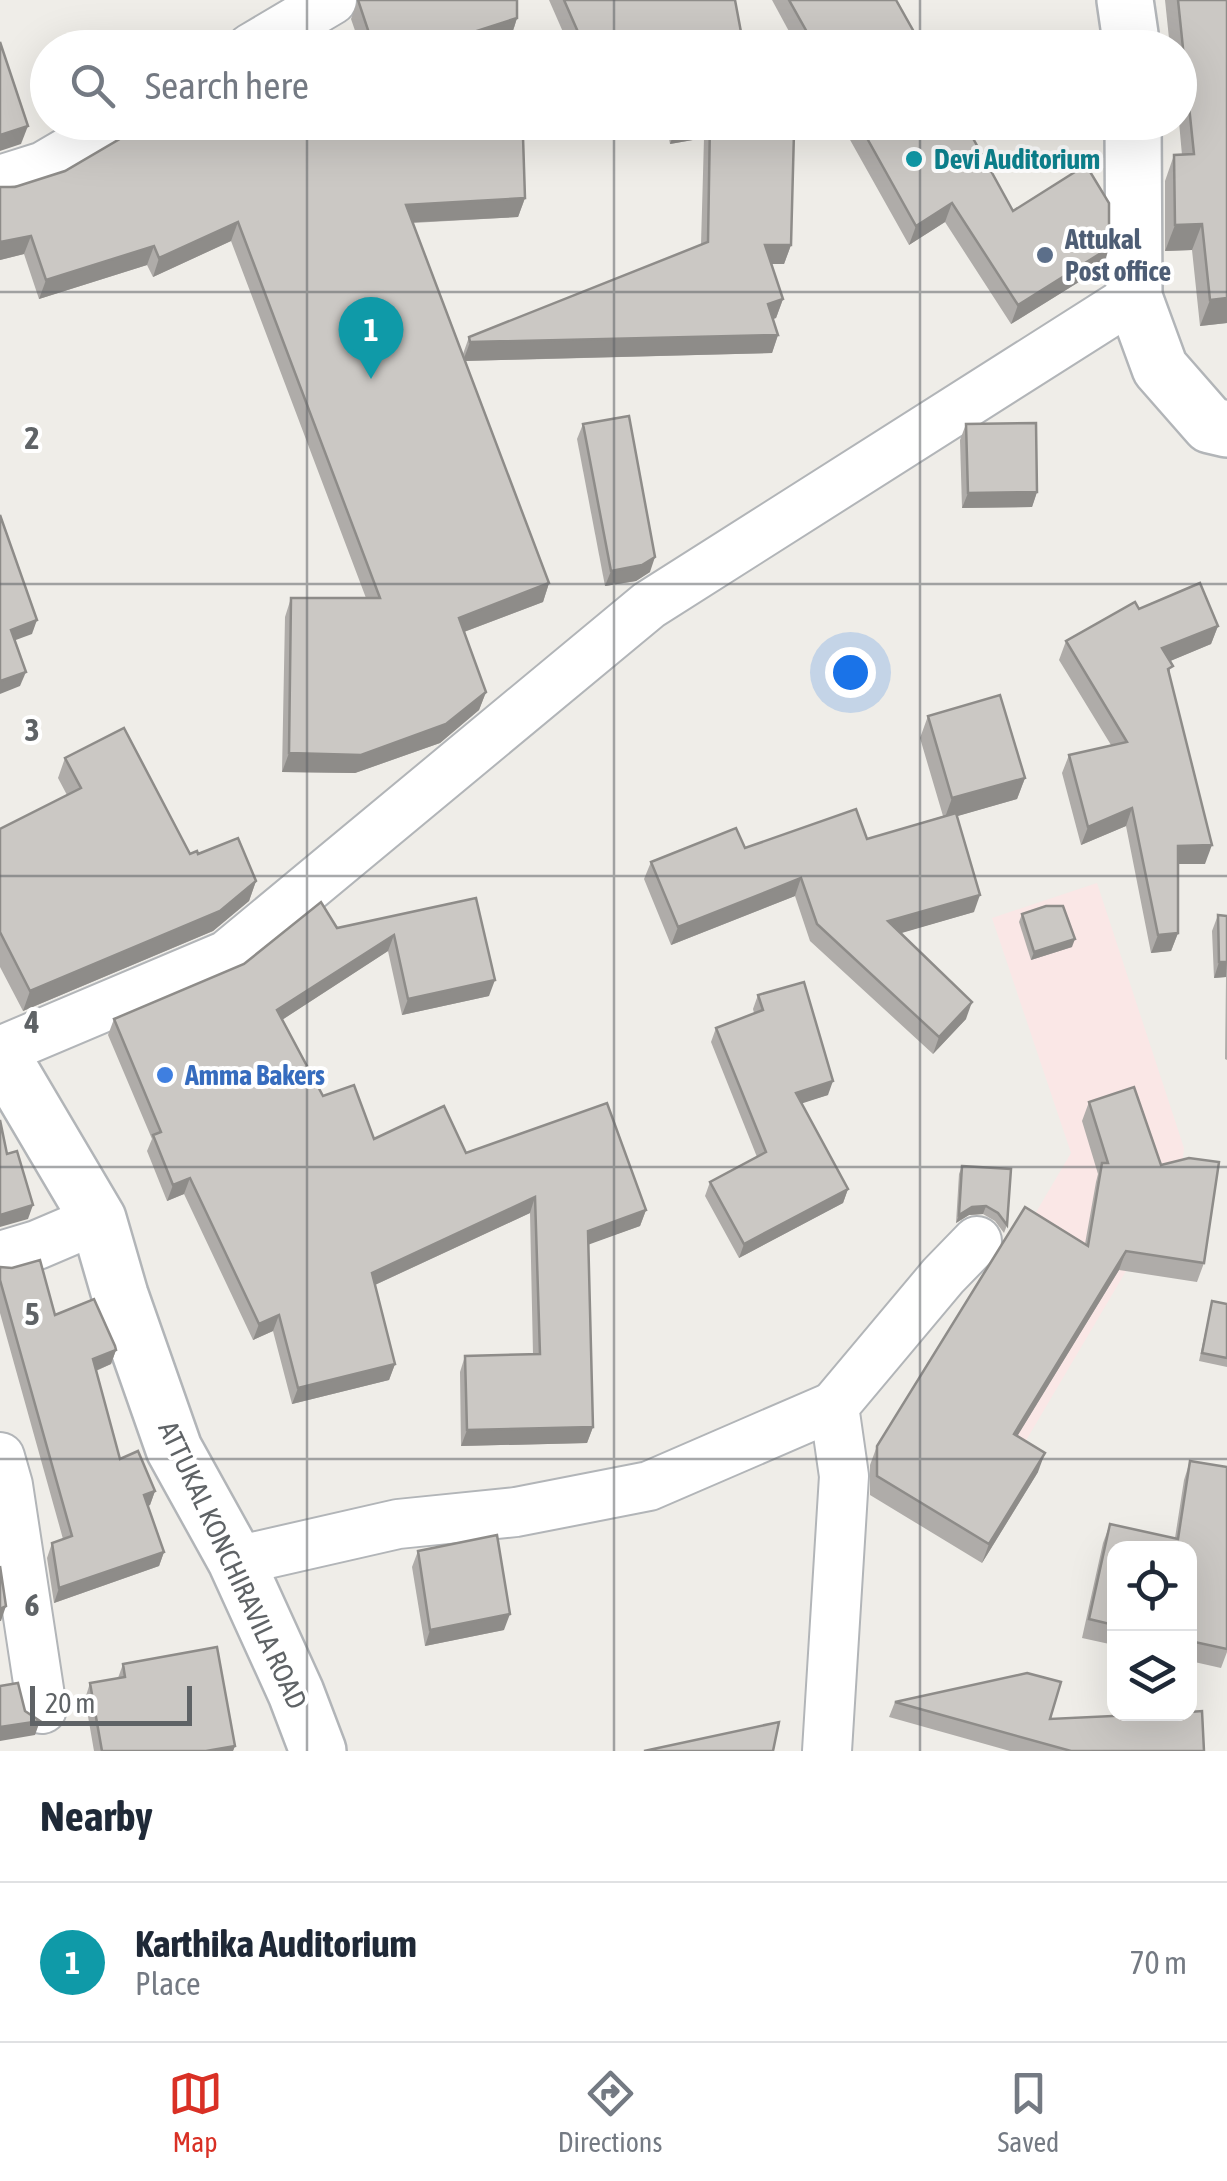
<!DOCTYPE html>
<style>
:root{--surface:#fff;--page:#f6f6f7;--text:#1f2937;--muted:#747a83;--line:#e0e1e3;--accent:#d93025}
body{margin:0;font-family:"Asap Condensed",sans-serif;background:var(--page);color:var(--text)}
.controls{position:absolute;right:30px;bottom:30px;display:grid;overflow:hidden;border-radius:20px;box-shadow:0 10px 40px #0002}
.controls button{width:90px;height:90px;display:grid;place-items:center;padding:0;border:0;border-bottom:2px solid var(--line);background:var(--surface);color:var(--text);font:50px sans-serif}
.scale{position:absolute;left:30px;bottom:25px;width:162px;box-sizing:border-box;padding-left:10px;border:5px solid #5f6366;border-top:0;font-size:28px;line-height:35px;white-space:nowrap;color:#5f6366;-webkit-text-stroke:8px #fff;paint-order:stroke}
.you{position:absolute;left:850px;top:672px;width:35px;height:35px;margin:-25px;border:8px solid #fff;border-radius:50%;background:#1a73e8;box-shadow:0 0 0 15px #1a73e833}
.badge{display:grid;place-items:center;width:65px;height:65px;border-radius:50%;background:var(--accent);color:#fff;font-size:32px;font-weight:700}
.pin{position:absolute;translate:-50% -82px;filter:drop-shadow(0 2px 5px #0008)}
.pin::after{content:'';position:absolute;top:52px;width:35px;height:30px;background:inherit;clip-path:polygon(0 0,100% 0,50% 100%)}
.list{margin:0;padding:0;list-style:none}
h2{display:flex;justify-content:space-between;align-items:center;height:130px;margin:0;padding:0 40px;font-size:42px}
h2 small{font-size:32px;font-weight:400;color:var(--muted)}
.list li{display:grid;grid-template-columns:65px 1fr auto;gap:30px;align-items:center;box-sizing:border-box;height:160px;padding:0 40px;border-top:2px solid var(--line)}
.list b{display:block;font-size:38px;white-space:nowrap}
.list p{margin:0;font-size:32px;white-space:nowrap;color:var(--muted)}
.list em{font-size:32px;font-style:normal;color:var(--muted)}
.icon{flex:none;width:55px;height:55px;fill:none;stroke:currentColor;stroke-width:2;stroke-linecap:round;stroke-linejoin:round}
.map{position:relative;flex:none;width:1227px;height:1751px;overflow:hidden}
.search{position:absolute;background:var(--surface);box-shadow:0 10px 40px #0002;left:30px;right:30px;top:30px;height:110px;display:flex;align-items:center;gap:25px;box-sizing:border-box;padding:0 35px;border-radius:55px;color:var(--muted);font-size:38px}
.sheet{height:290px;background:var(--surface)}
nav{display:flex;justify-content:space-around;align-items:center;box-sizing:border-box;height:140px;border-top:2px solid var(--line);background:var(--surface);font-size:28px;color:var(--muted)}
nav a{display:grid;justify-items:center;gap:5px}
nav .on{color:var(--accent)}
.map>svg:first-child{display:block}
.medical{fill:#fae7e6}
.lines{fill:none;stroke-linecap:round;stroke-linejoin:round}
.minor-casing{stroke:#b2b5b8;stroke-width:52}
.tertiary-casing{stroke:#b2b5b8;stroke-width:60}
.secondary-casing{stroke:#b2b5b8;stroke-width:60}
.minor{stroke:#fff;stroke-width:48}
.tertiary{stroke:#fff;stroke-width:55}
.secondary{stroke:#fff;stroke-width:55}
.wall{fill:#afaca9}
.shaded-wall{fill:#8e8c89}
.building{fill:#cbc8c4;stroke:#8e8c89;stroke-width:2.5}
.grid{fill:none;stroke:#5f6366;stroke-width:2.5;stroke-opacity:0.55}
.culture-dot{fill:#0f9aa8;stroke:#fff;stroke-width:4}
.service-dot{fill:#5c6f8a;stroke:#fff;stroke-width:4}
.shop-dot{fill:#3f7fe0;stroke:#fff;stroke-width:4}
.labels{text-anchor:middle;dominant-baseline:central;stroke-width:8;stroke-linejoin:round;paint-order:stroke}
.culture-label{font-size:28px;font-weight:bold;fill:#0d838f;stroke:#fff;text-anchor:start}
.service-label{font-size:28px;font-weight:bold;fill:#4e5e75;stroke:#fff;text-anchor:start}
.shop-label{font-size:28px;font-weight:bold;fill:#366cbe;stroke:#fff;text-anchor:start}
.street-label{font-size:28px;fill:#5f6366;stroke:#fff}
.grid-label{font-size:32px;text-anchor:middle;font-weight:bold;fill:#5f6366;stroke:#fff;stroke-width:8;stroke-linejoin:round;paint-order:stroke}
</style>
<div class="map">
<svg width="1227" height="1751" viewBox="0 0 1227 1751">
<rect width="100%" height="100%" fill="#efede8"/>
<path class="medical" d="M1097,883L1184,1148L1182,1168L1178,1183L985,1510L892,1456L1071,1153L992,918Z"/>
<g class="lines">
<defs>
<g id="minor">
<path d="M251,48L332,0"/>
<path d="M0,180L44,166L119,122"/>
<path d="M0,1051L227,955L649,605L1134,297"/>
<path d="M0,1256L37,1245L98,1219"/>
<path d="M0,1457L8,1485L42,1709"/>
<path d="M236,1561L398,1524L516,1512L649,1486L834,1406"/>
<path d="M827,1751L844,1476L834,1406L943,1276L977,1241"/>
</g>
<g id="tertiary">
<path d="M1125,0L1132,48"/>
<path d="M1133,122L1134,297L1160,368L1210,425L1227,429"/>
</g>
<path id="secondary" d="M0,1053L98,1219L120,1295L174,1449L236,1561L296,1693L318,1751"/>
</defs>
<use href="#minor" class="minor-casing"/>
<use href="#tertiary" class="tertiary-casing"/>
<use href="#secondary" class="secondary-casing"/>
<use href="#minor" class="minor"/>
<use href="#tertiary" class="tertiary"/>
<use href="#secondary" class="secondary"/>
</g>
<g class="wall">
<path d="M358,0L517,18L511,37L477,48H361L351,19Z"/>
<path d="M549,0H735L744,48H570Z"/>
<path d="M772,0H896L923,48H798Z"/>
<path d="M1165,0H1227V323L1200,326L1192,250L1165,251V181L1174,155H1182L1179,122L1180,48H1170Z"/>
<path d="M666,122H757L791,245L784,264H771L783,299L776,318L773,319L778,335L772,353L465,361L549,583L543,602L464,632L486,692L479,710L440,743L355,773L282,772L285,617L291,598H366L231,241L153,277L147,265L39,299L24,254L0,260V187L498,138L525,198L518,217L413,223L463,354L469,337L701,245L704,138L670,144Z"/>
<path d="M840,122H964L1013,211L1103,267L1011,324L945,222L909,245Z"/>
<path d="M583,424L650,572L636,581L605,586L577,439Z"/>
<path d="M966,424L1037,492L1032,507L962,508L960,440Z"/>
<path d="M1139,609L1218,626L1211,644L1170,661V676L1205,864H1178V933L1171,951L1151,953L1126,826L1081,845L1062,773L1069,755L1111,745L1059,660L1066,641Z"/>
<path d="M928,716L1025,778L1017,799L957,816L974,912L900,933L966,1019L933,1054L810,941L795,896L671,945L644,879L651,862L745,848L867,839L943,816L920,738Z"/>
<path d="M65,758L190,854H198L256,881L249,901L213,931L23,1011L0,967V829L67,795L58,778Z"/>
<path d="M476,898L489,996L402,1015L388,951L282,1020L323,1096L374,1139L466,1153L646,1210L640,1226L588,1244L593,1427L587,1443L461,1446L460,1372L465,1356L533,1355L530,1213L375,1285L395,1364L389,1380L292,1404L273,1331L253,1340L184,1194L167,1201L147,1151L152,1139L108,1035L114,1019L337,928Z"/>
<path d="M1022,914L1072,947L1031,960L1019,922Z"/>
<path d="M1218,915L1227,916V1060L1225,1059L1226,977L1214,978L1212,931Z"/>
<path d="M758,995L828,1095L801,1103L848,1189L843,1203L739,1258L705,1196L710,1182L757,1157L711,1042L716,1028L754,1013L753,1009Z"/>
<path d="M1089,1102L1161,1165L1204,1263L1197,1282L1119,1270L1017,1436L1038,1472L982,1563L870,1495V1465L877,1446L1085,1244L1096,1182L1098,1174L1082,1121Z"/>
<path d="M962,1166L1007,1225L1004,1233L995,1221L983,1214L969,1215L956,1223L959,1174Z"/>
<path d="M0,1267L55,1315L116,1350L111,1364L96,1371L120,1459L155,1491L150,1505L148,1506L164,1552L159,1566L54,1603L47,1558L52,1543L63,1539L0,1313Z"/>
<path d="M1212,1301L1227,1304V1367L1199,1361Z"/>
<path d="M1190,1461L1227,1467V1652L1221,1668L1190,1661V1548H1114V1645L1082,1638L1103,1543L1110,1524L1175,1538L1184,1480Z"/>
<path d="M418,1551L504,1630L425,1646L412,1567Z"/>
<path d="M123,1664L235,1746L233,1751H94L85,1699L90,1683L118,1678Z"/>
<path d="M895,1702L1050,1719L1204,1751H1010L889,1717Z"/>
</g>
<g class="shaded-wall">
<path d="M517,18L511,37L477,48H457L461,36Z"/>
<path d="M661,35L657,48H632Z"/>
<path d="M692,122H709L704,138L670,144L677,125Z"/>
<path d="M28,126L21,144L0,151V135Z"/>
<path d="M525,198L518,217L400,223L406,205Z"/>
<path d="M952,203L945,222L909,245L916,226Z"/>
<path d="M238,222L231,241L153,277L159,258Z"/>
<path d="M1202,224L1192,250L1165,251L1175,225Z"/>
<path d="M31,236L24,254L0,260V242Z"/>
<path d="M765,245H791L784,264H758Z"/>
<path d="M154,246L147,265L39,299L46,280Z"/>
<path d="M1109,248L1103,267L1011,324L1018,305Z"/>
<path d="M1227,298V323L1200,326L1210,300Z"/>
<path d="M783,299L776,318L761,323L768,304Z"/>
<path d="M778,335L772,353L463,361L470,342Z"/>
<path d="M1037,492L1032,507L962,508L968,493Z"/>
<path d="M655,557L650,572L636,581L605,586L611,571Z"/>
<path d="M549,583L543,602L453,636L459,618Z"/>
<path d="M37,620L32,634L5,644L11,630Z"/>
<path d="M1218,626L1211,644L1156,667L1162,648Z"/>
<path d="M26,672L20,686L0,694V681Z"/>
<path d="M486,692L479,710L440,743L355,773L282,772L289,753Z"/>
<path d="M1025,778L1017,799L944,820L952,798Z"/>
<path d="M1132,808L1126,826L1081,845L1088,827Z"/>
<path d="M1212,845L1205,864H1172L1178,846Z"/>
<path d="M801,878L795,896L671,945L678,927Z"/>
<path d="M256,881L249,901L213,931L23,1011L30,991Z"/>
<path d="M980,895L974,912L881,939L888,921Z"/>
<path d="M1178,933L1171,951L1151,953L1158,935Z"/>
<path d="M394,935L388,951L271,1027L277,1010Z"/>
<path d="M1075,939L1072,947L1031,960L1034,952Z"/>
<path d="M1219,962H1227L1226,977L1214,978Z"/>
<path d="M495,980L489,996L402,1015L408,999Z"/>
<path d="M972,1002L966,1019L933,1054L939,1037Z"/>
<path d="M833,1081L828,1095L791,1107L796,1093Z"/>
<path d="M190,1178L184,1194L167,1201L173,1185Z"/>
<path d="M848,1189L843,1203L739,1258L744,1244Z"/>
<path d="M535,1197L530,1213L366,1289L372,1273Z"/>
<path d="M33,1205L28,1219L0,1227V1215Z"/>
<path d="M986,1206L983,1214L969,1215L956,1223L959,1215L972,1207Z"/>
<path d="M646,1210L640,1226L582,1247L588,1231Z"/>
<path d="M1126,1251L1119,1270L1007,1453L1014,1434Z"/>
<path d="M279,1315L273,1331L253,1340L259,1324Z"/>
<path d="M116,1350L111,1364L88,1374L93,1359Z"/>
<path d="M395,1364L389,1380L292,1404L298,1388Z"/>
<path d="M593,1427L587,1443L461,1446L467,1430Z"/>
<path d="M1045,1453L1038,1472L982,1563L989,1544Z"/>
<path d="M155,1491L150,1505L138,1510L144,1495Z"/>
<path d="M164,1552L159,1566L54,1603L59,1588Z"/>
<path d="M6,1606L1,1621H0V1609Z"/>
<path d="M510,1614L504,1630L425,1646L430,1630Z"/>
<path d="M40,1721L35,1735L0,1741V1727Z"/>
<path d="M235,1746L233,1751H206Z"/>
</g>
<g class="building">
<path d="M358,0H517V18L461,36L465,48H374Z"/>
<path d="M564,0H735L744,48H664L661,35L632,48H585Z"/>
<path d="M789,0H896L923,48H816Z"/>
<path d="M1178,0H1227V298L1210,300L1202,224L1175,225L1174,155L1194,154Z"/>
<path d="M0,42L28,126L0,135Z"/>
<path d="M144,122H492L498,138L523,137L525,198L406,205L549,583L459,618L486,692L446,724L361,755L289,753L291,598H380L238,222L159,258L154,246L46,280L31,236L0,242V187H15L65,171L140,127Z"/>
<path d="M710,122H757L758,132H794L791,245H765L783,299L768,304L778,335L470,342L469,337L708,242Z"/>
<path d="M858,122H964L1013,211L1086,165L1109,203V248L1018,305L952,203L916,226Z"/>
<path d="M629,416L655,557L642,565L611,571L583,424Z"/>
<path d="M1036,423L1037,492L968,493L966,424Z"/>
<path d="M0,515L37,620L11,630L26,672L0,681Z"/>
<path d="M1200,583L1218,626L1162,648L1173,666L1168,669L1212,845L1178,846V933L1158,935L1132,808L1088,827L1069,755L1127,742L1066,641L1135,602L1139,609Z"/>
<path d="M1000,695L1025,778L952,798L928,716Z"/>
<path d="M124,728L190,854L197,851L198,854L238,838L256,881L220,911L30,991L0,932V829L81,788L65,758Z"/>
<path d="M856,809L867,839L956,813L980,895L888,921L972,1002L939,1037L817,924L801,878L678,927L651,862L736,828L745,848Z"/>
<path d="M476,898L495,980L408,999L394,935L277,1010L323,1096L354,1085L374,1139L444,1106L466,1153L607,1103L646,1210L588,1231L593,1427L467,1430L465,1356L540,1354L535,1197L372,1273L395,1364L298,1388L279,1315L259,1324L190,1178L173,1185L153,1135L161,1132L114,1019L244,964L321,902L337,928Z"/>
<path d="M1046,906H1063L1075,939L1034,952L1022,914Z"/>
<path d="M1218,915L1227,916V962H1219Z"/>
<path d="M804,982L833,1081L796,1093L848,1189L744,1244L710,1182L766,1152L716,1028L763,1010L758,995Z"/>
<path d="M1134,1087L1161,1165L1189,1158L1219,1162L1204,1263L1126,1251L1014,1434L1045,1453L989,1544L877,1476V1446L1025,1207L1088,1246L1102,1163H1108L1089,1102Z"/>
<path d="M0,1120L7,1154L17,1151L33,1205L0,1215Z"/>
<path d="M962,1166L1011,1169L1007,1225L998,1213L986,1206L972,1207L959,1215Z"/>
<path d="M40,1260L55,1315L94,1299L115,1346L116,1350L93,1359L120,1459L138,1451L155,1491L144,1495L164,1552L59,1588L52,1543L72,1536L0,1280V1267L12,1268Z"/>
<path d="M1212,1301L1227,1304V1358L1202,1353Z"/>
<path d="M1190,1461L1227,1467V1649L1190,1641V1548H1114V1625L1089,1619L1110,1524L1178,1539Z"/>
<path d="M497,1535L510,1614L430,1630L418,1551Z"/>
<path d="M0,1566L6,1606L0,1609Z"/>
<path d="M217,1647L235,1746L206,1751H102L90,1683L125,1677L123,1664Z"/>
<path d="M1027,1673L1061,1682L1050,1719L1155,1714H1190V1712L1202,1711L1204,1751H1071L895,1702Z"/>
<path d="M18,1683L25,1711L40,1721L0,1727V1686Z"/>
<path d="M779,1722L773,1751H644Z"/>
</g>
<path class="grid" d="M307,0V48M614,0V48M920,0V48M307,122V1751M614,122V1751M920,122V1751M0,292H1227M0,584H1227M0,876H1227M0,1167H1227M0,1459H1227"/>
<circle class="culture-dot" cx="914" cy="159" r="10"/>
<circle class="service-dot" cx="1045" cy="255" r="10"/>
<circle class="shop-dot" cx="165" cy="1075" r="10"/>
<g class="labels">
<g class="culture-label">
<text x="934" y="159">Devi Auditorium</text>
</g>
<g class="service-label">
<text x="1065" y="239">Attukal<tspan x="1065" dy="32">Post office</tspan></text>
</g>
<g class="shop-label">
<text x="185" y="1075">Amma Bakers</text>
</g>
<g class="street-label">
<text transform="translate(233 1565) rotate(65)">ATTUKAL KONCHIRAVILA ROAD</text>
</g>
</g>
<g class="grid-label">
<text x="32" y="449">2</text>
<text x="32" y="741">3</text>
<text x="32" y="1033">4</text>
<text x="32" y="1325">5</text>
<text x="32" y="1616">6</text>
</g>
</svg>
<div class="controls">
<button><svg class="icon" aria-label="locate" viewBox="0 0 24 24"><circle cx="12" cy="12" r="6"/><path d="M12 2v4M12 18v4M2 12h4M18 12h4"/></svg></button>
<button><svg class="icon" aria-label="layers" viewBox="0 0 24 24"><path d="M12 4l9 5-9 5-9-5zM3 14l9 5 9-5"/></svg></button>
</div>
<div class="scale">20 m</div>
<div class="you"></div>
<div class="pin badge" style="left:371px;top:379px;background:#0f9aa8">1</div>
<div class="search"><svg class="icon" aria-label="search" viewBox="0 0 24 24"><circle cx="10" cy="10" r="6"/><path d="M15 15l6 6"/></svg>Search here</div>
</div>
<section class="sheet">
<h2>Nearby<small></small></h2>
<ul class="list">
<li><span class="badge" style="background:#0f9aa8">1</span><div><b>Karthika Auditorium</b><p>Place</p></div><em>70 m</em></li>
</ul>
</section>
<nav>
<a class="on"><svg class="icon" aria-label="map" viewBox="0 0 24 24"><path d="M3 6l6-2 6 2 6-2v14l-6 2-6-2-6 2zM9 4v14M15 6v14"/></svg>Map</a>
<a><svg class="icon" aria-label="directions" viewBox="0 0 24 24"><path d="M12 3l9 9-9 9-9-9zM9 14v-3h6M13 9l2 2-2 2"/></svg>Directions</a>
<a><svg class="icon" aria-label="saved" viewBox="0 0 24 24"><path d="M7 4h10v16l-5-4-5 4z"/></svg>Saved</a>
</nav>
